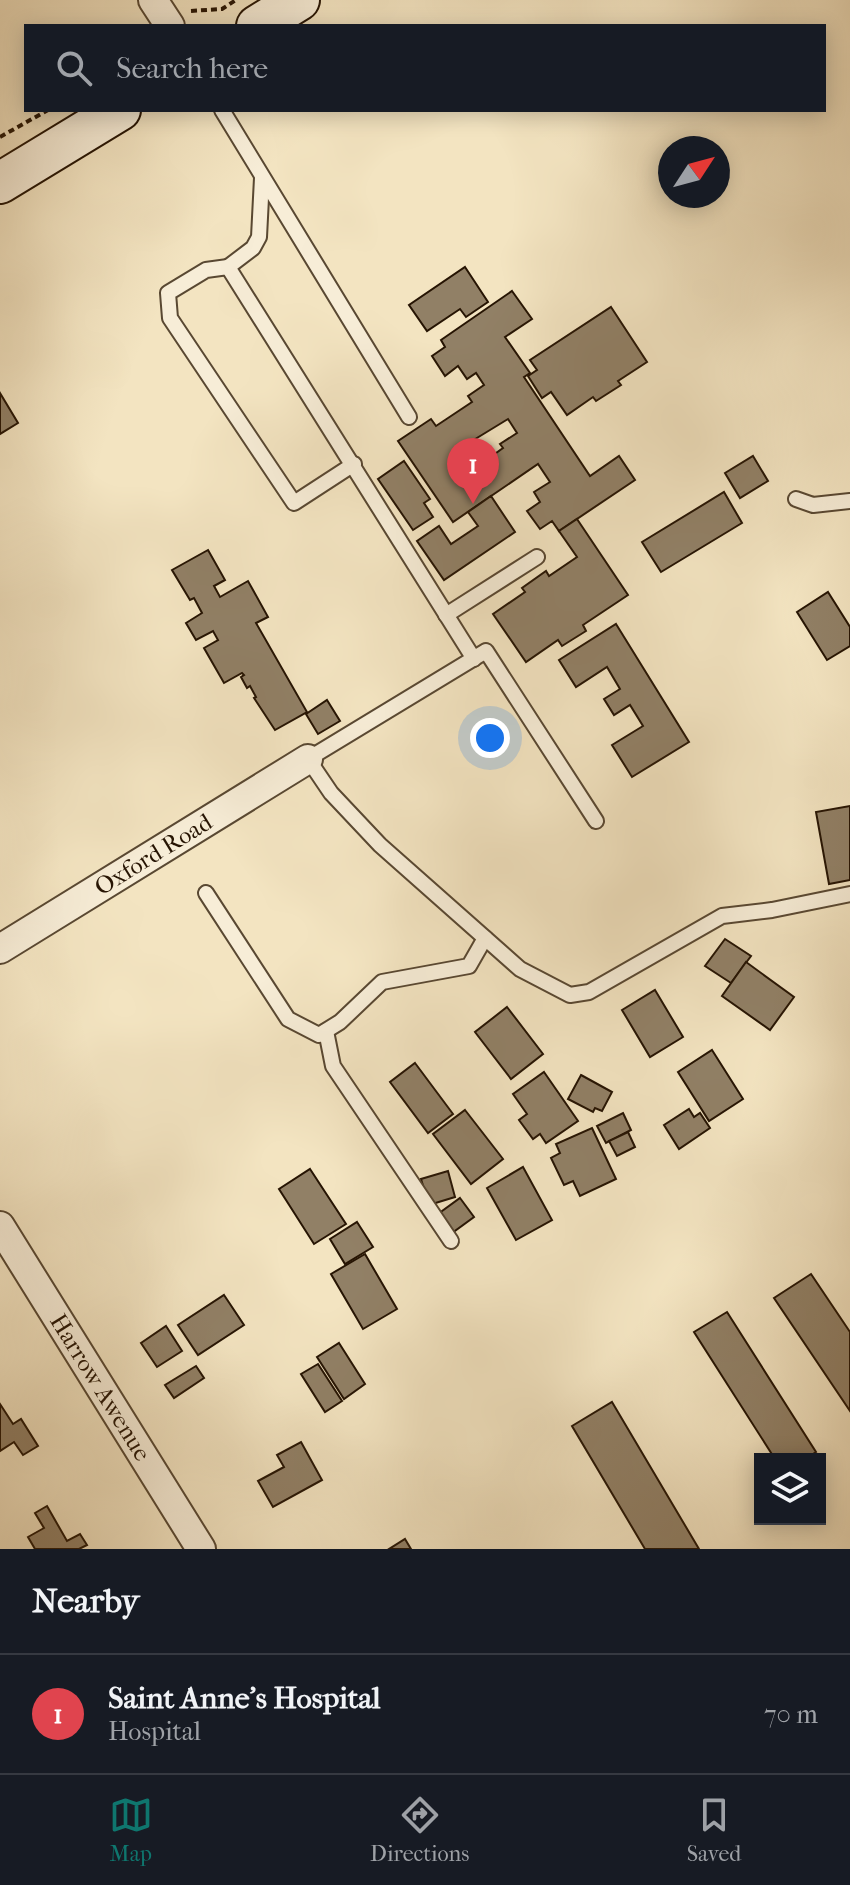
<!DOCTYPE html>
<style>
:root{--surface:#171b24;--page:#20242c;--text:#f1f3f6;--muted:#9ea1a6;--line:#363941;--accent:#0f766e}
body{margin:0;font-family:"IM FELL French Canon",serif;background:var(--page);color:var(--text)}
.controls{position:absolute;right:24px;bottom:24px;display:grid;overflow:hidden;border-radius:0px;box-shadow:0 4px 20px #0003}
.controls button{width:72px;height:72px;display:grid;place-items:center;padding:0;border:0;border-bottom:2px solid var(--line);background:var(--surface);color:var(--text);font:40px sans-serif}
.compass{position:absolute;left:658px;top:136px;width:72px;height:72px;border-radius:50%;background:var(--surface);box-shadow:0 4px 20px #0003;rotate:54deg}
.you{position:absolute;left:490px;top:738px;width:28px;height:28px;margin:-20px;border:6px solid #fff;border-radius:50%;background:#1a73e8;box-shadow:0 0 0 12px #1a73e833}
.badge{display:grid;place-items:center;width:52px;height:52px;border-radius:50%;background:var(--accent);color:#fff;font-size:26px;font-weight:700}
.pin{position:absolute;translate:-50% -66px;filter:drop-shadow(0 2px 4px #0008)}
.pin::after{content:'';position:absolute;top:42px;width:28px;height:24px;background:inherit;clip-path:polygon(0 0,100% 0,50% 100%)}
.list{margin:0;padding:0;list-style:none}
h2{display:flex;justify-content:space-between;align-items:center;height:104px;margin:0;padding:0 32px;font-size:34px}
h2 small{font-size:26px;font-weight:400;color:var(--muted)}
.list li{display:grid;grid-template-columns:52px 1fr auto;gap:24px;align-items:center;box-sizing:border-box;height:120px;padding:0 32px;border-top:2px solid var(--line)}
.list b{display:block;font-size:30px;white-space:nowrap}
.list p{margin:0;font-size:26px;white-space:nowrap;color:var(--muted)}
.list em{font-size:26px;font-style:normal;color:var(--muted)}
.icon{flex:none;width:44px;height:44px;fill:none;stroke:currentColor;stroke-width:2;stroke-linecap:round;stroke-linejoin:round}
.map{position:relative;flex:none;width:850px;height:1549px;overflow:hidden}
.search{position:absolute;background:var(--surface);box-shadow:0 4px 20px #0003;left:24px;right:24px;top:24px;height:88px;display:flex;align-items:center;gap:20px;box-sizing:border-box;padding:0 28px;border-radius:0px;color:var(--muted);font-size:30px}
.sheet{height:224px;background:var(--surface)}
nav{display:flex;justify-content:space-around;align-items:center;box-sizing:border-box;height:112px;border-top:2px solid var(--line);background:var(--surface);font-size:22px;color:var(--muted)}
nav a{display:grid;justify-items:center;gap:4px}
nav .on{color:var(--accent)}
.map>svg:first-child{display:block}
.building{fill:#918066;stroke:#261403;stroke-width:2;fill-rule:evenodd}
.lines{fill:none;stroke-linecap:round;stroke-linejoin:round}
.service-casing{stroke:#594832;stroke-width:18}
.minor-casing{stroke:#594832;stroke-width:32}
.secondary-casing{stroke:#261403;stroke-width:44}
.path{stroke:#261403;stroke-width:4;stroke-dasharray:6 4;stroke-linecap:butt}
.service{stroke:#f7edd7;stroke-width:14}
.minor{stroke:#f7edd7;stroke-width:28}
.secondary{stroke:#f7edd7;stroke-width:40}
.labels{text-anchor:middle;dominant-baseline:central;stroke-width:7;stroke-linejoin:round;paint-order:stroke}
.street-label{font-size:24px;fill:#261403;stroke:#f7edd7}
</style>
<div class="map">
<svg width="850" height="1549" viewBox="0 0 850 1549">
<rect width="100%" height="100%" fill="#f3e4c1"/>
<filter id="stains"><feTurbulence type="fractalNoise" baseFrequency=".0025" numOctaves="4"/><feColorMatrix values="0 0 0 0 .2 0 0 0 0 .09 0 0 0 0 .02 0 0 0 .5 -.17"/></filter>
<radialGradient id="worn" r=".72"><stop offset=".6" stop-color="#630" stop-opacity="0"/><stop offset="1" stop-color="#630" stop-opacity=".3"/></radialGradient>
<g class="building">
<path d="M465,267L488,302L466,317L460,309L427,331L409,305Z"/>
<path d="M512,291L532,319L505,337L530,373L524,377L590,476L619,456L635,480L559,531L552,521L540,529L527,511L540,502L534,492L550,482L538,464L453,522L398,441L431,419L436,426L472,402L468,396L484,385L476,373L467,379L458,366L445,376L432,356L445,347L441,340ZM508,419L517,433L500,444L503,448L468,473L454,452Z"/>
<path d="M611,307L647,362L618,381L621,385L596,401L593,397L567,415L551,392L542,398L528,376L537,370L530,360Z"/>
<path d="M0,393L18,423L0,434Z"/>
<path d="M753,456L768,481L740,498L725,473Z"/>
<path d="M404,461L430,499L424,503L433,517L413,530L378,479Z"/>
<path d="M724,492L742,523L661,572L642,542Z"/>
<path d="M491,496L515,532L444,580L417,541L439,526L451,544L478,526L468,512Z"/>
<path d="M577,519L628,595L583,625L586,631L562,646L558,640L526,662L493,614L525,592L522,588L546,571L549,576L577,557L559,531Z"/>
<path d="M208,550L225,580L214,586L220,597L248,581L268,617L256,623L307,712L275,730L254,698L256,697L250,686L247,688L241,677L244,675L242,673L224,683L204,648L218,640L213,631L196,640L186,623L202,613L194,598L190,600L172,570Z"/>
<path d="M828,592L850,627V646L827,660L797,612Z"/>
<path d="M616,624L689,742L632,777L612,745L643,726L630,705L614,715L604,699L620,689L607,667L576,687L559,660Z"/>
<path d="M327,700L340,721L318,734L306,714Z"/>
<path d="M850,806V880L829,884L816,812Z"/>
<path d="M725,939L751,956L731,983L705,966Z"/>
<path d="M746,962L794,997L770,1030L722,996Z"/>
<path d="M655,990L683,1037L650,1057L622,1010Z"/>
<path d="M507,1007L543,1054L511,1079L475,1032Z"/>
<path d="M712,1050L743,1099L709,1121L678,1072Z"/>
<path d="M415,1063L453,1114L428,1133L390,1082Z"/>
<path d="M544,1072L578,1121L546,1143L540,1134L533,1139L519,1120L527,1114L513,1094Z"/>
<path d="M581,1075L612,1092L602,1111L595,1108L593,1112L568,1099Z"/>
<path d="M689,1109L694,1117L700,1113L710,1128L679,1149L664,1125Z"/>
<path d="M465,1110L503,1159L471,1184L433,1134Z"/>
<path d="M623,1113L631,1130L606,1143L597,1126Z"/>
<path d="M592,1128L616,1179L580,1196L573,1181L564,1185L551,1158L560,1153L556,1144Z"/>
<path d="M628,1132L635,1147L617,1156L609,1141Z"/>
<path d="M523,1167L552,1220L516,1240L487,1188Z"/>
<path d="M310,1169L346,1224L314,1244L279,1189Z"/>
<path d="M448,1171L455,1197L429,1205L421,1179Z"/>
<path d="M460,1198L474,1217L452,1233L438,1214Z"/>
<path d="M357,1222L373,1247L345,1264L330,1239Z"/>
<path d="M365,1254L397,1309L363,1329L331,1274Z"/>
<path d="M811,1274L850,1332V1411L774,1298Z"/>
<path d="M224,1295L244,1325L198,1355L178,1325Z"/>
<path d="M727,1312L816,1452L805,1459H775L694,1332Z"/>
<path d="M166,1326L182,1351L157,1367L141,1343Z"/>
<path d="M339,1343L365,1384L344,1399L317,1357Z"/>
<path d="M318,1364L342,1401L325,1412L301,1374Z"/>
<path d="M196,1366L204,1378L174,1398L165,1385Z"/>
<path d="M612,1402L699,1549H645L572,1426Z"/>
<path d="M0,1404L13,1424L21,1419L38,1446L23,1455L14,1442L0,1451Z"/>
<path d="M301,1442L322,1480L273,1507L258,1481L284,1467L277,1455Z"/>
<path d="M47,1506L67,1541L80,1534L87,1545L79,1549H35L28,1537L44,1528L35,1513Z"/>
<path d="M405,1539L411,1549H389Z"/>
</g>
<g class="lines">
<defs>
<g id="service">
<path d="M222,110L409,417"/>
<path d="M262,178L259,237L253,248L228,267L474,659"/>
<path d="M228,267L206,270L168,293L170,318L294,503L354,464"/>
<path d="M796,499L813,505L850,501"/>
<path d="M446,615L537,557"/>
<path d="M596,821L486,651L308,759L331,793L380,845L520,969L570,995L589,992L722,916L772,910L850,894"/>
<path d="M206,893L288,1019L319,1035L340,1022L382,982L469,966L485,938"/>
<path d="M326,1031L333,1066L451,1241"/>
</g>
<g id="minor">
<path d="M153,0L170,26"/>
<path id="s1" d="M0,949L308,759"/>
<path id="s2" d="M0,1226L201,1549"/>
</g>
<g id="secondary">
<path d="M257,26L299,0"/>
<path d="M0,183L120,110"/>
</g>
</defs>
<use href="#service" class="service-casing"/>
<use href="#minor" class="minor-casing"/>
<use href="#secondary" class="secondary-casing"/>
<g class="path">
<path d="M191,11L222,9L236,0"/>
<path d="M0,137L48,110"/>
</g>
<use href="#service" class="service"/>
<use href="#minor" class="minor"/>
<use href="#secondary" class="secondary"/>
</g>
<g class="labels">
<g class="street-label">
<text stroke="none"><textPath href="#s1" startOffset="180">Oxford Road</textPath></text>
<text stroke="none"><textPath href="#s2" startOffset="190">Harrow Awenue</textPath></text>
</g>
</g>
<rect width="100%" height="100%" filter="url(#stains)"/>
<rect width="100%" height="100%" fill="url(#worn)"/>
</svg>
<div class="controls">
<button><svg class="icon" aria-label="layers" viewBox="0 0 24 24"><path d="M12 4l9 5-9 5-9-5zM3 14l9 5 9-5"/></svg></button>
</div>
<svg class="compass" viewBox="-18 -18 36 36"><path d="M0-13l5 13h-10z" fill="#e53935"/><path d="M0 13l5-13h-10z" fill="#9ea1a6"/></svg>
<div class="you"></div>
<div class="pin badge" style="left:473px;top:504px;background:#e0444e">1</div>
<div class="search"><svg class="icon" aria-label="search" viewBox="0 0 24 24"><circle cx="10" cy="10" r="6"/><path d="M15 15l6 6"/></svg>Search here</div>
</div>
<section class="sheet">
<h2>Nearby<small></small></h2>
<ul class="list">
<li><span class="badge" style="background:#e0444e">1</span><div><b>Saint Anne's Hospital</b><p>Hospital</p></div><em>70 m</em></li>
</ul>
</section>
<nav>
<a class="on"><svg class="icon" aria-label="map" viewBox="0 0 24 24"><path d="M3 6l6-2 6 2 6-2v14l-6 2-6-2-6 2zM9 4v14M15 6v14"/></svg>Map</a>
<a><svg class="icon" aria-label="directions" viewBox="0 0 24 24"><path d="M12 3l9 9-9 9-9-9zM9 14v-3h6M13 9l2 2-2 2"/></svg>Directions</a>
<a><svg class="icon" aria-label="saved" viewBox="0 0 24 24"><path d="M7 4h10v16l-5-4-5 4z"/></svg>Saved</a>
</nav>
